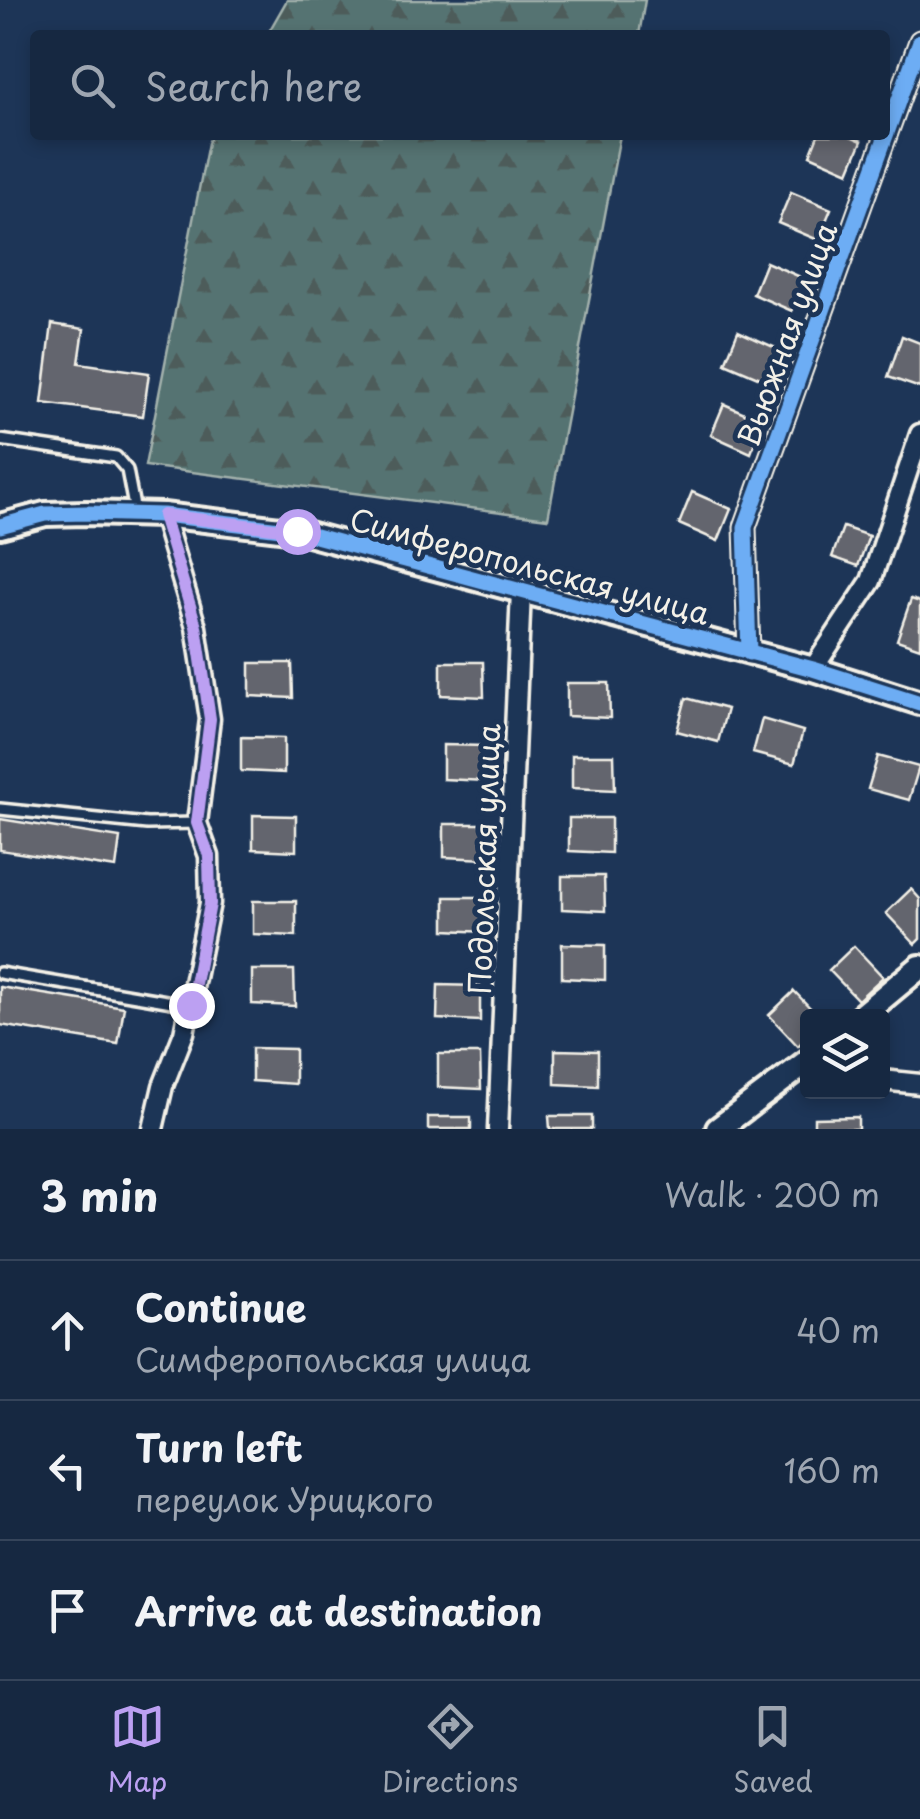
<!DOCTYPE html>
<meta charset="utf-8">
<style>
:root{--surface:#162841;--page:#1f3048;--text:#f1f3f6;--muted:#9ea6b1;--line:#35445a;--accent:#bca0f2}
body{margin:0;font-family:"Playpen Sans",sans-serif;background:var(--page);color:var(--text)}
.controls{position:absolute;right:30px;bottom:30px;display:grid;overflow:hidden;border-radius:10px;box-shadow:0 5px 15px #0003}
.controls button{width:90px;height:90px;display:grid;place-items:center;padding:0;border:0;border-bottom:2px solid var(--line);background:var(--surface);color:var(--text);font:50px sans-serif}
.stop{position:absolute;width:30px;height:30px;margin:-22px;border:8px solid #bca0f2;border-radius:50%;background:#fff}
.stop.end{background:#bca0f2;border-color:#fff;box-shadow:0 2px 10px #0008}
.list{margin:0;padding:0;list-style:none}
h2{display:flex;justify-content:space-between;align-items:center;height:130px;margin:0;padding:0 40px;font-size:42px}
h2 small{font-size:32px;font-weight:400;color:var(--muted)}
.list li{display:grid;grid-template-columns:65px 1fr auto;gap:30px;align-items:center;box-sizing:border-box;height:140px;padding:0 40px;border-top:2px solid var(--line)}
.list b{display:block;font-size:38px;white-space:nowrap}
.list p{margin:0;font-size:32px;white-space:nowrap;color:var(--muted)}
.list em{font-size:32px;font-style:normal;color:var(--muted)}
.icon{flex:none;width:55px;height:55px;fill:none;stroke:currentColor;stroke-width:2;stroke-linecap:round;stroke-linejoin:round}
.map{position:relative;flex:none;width:920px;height:1129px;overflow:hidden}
.search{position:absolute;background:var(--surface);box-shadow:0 5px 15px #0003;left:30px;right:30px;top:30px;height:110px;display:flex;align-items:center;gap:25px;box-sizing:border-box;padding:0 35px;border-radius:10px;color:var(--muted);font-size:38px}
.sheet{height:550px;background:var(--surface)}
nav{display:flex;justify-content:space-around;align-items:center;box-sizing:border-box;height:140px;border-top:2px solid var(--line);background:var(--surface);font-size:28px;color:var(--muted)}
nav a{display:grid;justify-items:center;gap:5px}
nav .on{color:var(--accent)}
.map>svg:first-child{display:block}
.forest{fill:url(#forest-firs);stroke:#a4b2ad;stroke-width:2.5}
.building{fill:#64656e;stroke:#f4f1e8;stroke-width:2.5}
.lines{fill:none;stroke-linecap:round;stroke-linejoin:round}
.service-casing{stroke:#f4f1e8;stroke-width:16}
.minor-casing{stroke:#f4f1e8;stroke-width:25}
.tertiary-casing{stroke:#f4f1e8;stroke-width:30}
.service{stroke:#1d3557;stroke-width:9}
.minor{stroke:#1d3557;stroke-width:18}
.tertiary{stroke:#1d3557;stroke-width:22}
.cycleway-casing{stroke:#1d3557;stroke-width:21}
.cycleway{stroke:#6dadf4;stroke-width:15}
.route{stroke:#bca0f2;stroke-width:12}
.labels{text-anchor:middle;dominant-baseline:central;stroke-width:10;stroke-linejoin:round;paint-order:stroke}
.street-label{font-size:30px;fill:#f4f1e8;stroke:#1d3557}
</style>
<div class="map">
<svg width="920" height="1129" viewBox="0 0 920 1129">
<defs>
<pattern id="forest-firs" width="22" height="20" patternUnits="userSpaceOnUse" patternTransform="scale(2.5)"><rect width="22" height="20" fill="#547372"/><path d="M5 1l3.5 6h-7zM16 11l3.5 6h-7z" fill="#4e5b5a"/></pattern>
</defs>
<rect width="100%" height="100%" fill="#1d3557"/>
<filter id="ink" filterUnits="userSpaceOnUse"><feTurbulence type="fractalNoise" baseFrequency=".01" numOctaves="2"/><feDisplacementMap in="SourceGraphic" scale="20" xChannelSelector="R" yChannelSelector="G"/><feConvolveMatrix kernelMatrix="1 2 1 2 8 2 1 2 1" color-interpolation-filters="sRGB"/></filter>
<g filter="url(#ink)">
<g class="forest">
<path d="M287,0H645L639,35H267Z"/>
<path d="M212,135H620L548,518L145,466L208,143Z"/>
</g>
<g class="building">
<path d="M818,135H848L862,141L849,172L810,155Z"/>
<path d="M791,192L831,209L818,240L778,223Z"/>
<path d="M766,262L805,279L792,311L753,294Z"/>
<path d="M52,324L84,329L79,363L149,373L143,416L42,403Z"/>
<path d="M738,331L778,349L765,380L725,363Z"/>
<path d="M902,336L920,343V388L888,377Z"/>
<path d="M724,404L763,421L751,453L711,435Z"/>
<path d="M692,492L731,509L718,541L679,524Z"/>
<path d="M843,527L869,536L858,566L832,557Z"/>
<path d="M911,599L920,602V648L897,640Z"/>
<path d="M441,662H483L484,697L441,695Z"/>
<path d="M250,663H292L293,698L250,696Z"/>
<path d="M567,683H609L610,718L567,716Z"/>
<path d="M686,698L727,709L718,742L677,731Z"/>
<path d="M762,719L803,731L794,764L753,753Z"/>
<path d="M241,737L284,738V773L241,771Z"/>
<path d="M443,745L486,746V781L443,779Z"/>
<path d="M572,755H614L615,790L572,788Z"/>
<path d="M878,756L919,767L909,800L868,789Z"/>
<path d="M253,815L296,816V851L253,849Z"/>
<path d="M569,818H611V853L569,851Z"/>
<path d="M0,819L120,838L116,868L0,850Z"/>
<path d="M444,824H487V859L444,857Z"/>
<path d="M562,876H604L605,911L562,909Z"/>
<path d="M911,889L920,899V939L915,944L886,913Z"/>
<path d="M445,897H487V932L445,930Z"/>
<path d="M253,901H296V936L253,934Z"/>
<path d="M562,944L605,945V980L562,978Z"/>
<path d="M854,946L883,977L858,1000L829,970Z"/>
<path d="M252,970H294L295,1006L252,1004Z"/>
<path d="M438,985L480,986V1021L437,1019Z"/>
<path d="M0,987L124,1007L118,1044L0,1025Z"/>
<path d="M794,991L818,1016H808V1036L798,1046L769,1015Z"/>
<path d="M252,1048L295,1049V1084L252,1081Z"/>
<path d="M555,1050L598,1051V1086L555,1084Z"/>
<path d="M438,1054H480L481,1089L438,1087Z"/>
<path d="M549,1116H592V1129H550Z"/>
<rect x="428" y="1117" width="43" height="12"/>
<path d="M858,1117V1129H814V1118Z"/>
</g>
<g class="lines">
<defs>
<g id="service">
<path d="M0,440L116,457L127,470L135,512"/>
<path d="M0,809L147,824L197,823"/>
<path d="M0,973L190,1005"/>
</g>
<g id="minor">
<path d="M749,653L745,527L920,41"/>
<path d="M813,669L871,581L920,434"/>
<path d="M882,1080L920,1084"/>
<path d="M153,1129L163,1086L184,1033L210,903L209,856L197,823L210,719L196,627L163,515"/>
<path d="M498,1129L521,591"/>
</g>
<g id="tertiary">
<path d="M0,526L45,514L86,513L163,515L297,531L813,669L920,703"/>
<path d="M861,1016L920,967"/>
<path d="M718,1129L808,1061"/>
</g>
</defs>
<use href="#service" class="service-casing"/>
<use href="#minor" class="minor-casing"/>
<use href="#tertiary" class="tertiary-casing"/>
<use href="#service" class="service"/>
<use href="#minor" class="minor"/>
<use href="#tertiary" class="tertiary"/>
<defs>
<g id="cycleway">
<path d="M0,526L45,514L86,513L163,515L297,531L813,669L920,703"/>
<path d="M749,653L745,527L920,41"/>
</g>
</defs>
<use href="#cycleway" class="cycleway-casing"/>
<use href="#cycleway" class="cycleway"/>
</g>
</g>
<g class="lines" filter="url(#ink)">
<path class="route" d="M191,1005L210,904L209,856L197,823L210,719L196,626L163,515L297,531"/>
</g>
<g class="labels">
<g class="street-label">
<text transform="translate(786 334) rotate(-70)">Вьюжная улица</text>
<text transform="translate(530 565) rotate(15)">Симферопольская улица</text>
<text transform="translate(483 859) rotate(-88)">Подольская улица</text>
</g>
</g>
</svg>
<div class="controls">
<button><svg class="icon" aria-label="layers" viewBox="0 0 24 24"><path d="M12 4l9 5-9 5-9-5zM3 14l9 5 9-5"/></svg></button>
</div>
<div class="stop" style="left:297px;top:531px"></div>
<div class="stop end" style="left:191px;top:1005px"></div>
<div class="search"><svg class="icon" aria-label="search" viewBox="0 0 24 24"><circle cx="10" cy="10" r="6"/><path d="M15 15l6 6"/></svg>Search here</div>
</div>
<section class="sheet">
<h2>3 min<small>Walk · 200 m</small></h2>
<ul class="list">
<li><svg class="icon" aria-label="ahead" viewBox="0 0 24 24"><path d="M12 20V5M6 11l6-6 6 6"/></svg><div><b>Continue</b><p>Симферопольская улица</p></div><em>40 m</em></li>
<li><svg class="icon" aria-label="left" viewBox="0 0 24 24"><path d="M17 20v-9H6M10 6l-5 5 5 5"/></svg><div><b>Turn left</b><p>переулок Урицкого</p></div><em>160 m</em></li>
<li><svg class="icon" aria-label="arrive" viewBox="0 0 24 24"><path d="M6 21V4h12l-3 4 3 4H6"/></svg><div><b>Arrive at destination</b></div></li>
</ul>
</section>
<nav>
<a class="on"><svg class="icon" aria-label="map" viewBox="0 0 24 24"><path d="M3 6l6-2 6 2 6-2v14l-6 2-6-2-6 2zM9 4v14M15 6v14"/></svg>Map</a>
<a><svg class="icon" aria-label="directions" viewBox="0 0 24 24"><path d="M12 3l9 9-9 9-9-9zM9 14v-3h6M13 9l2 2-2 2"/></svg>Directions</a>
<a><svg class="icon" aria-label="saved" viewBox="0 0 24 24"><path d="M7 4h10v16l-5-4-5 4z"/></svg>Saved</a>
</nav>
